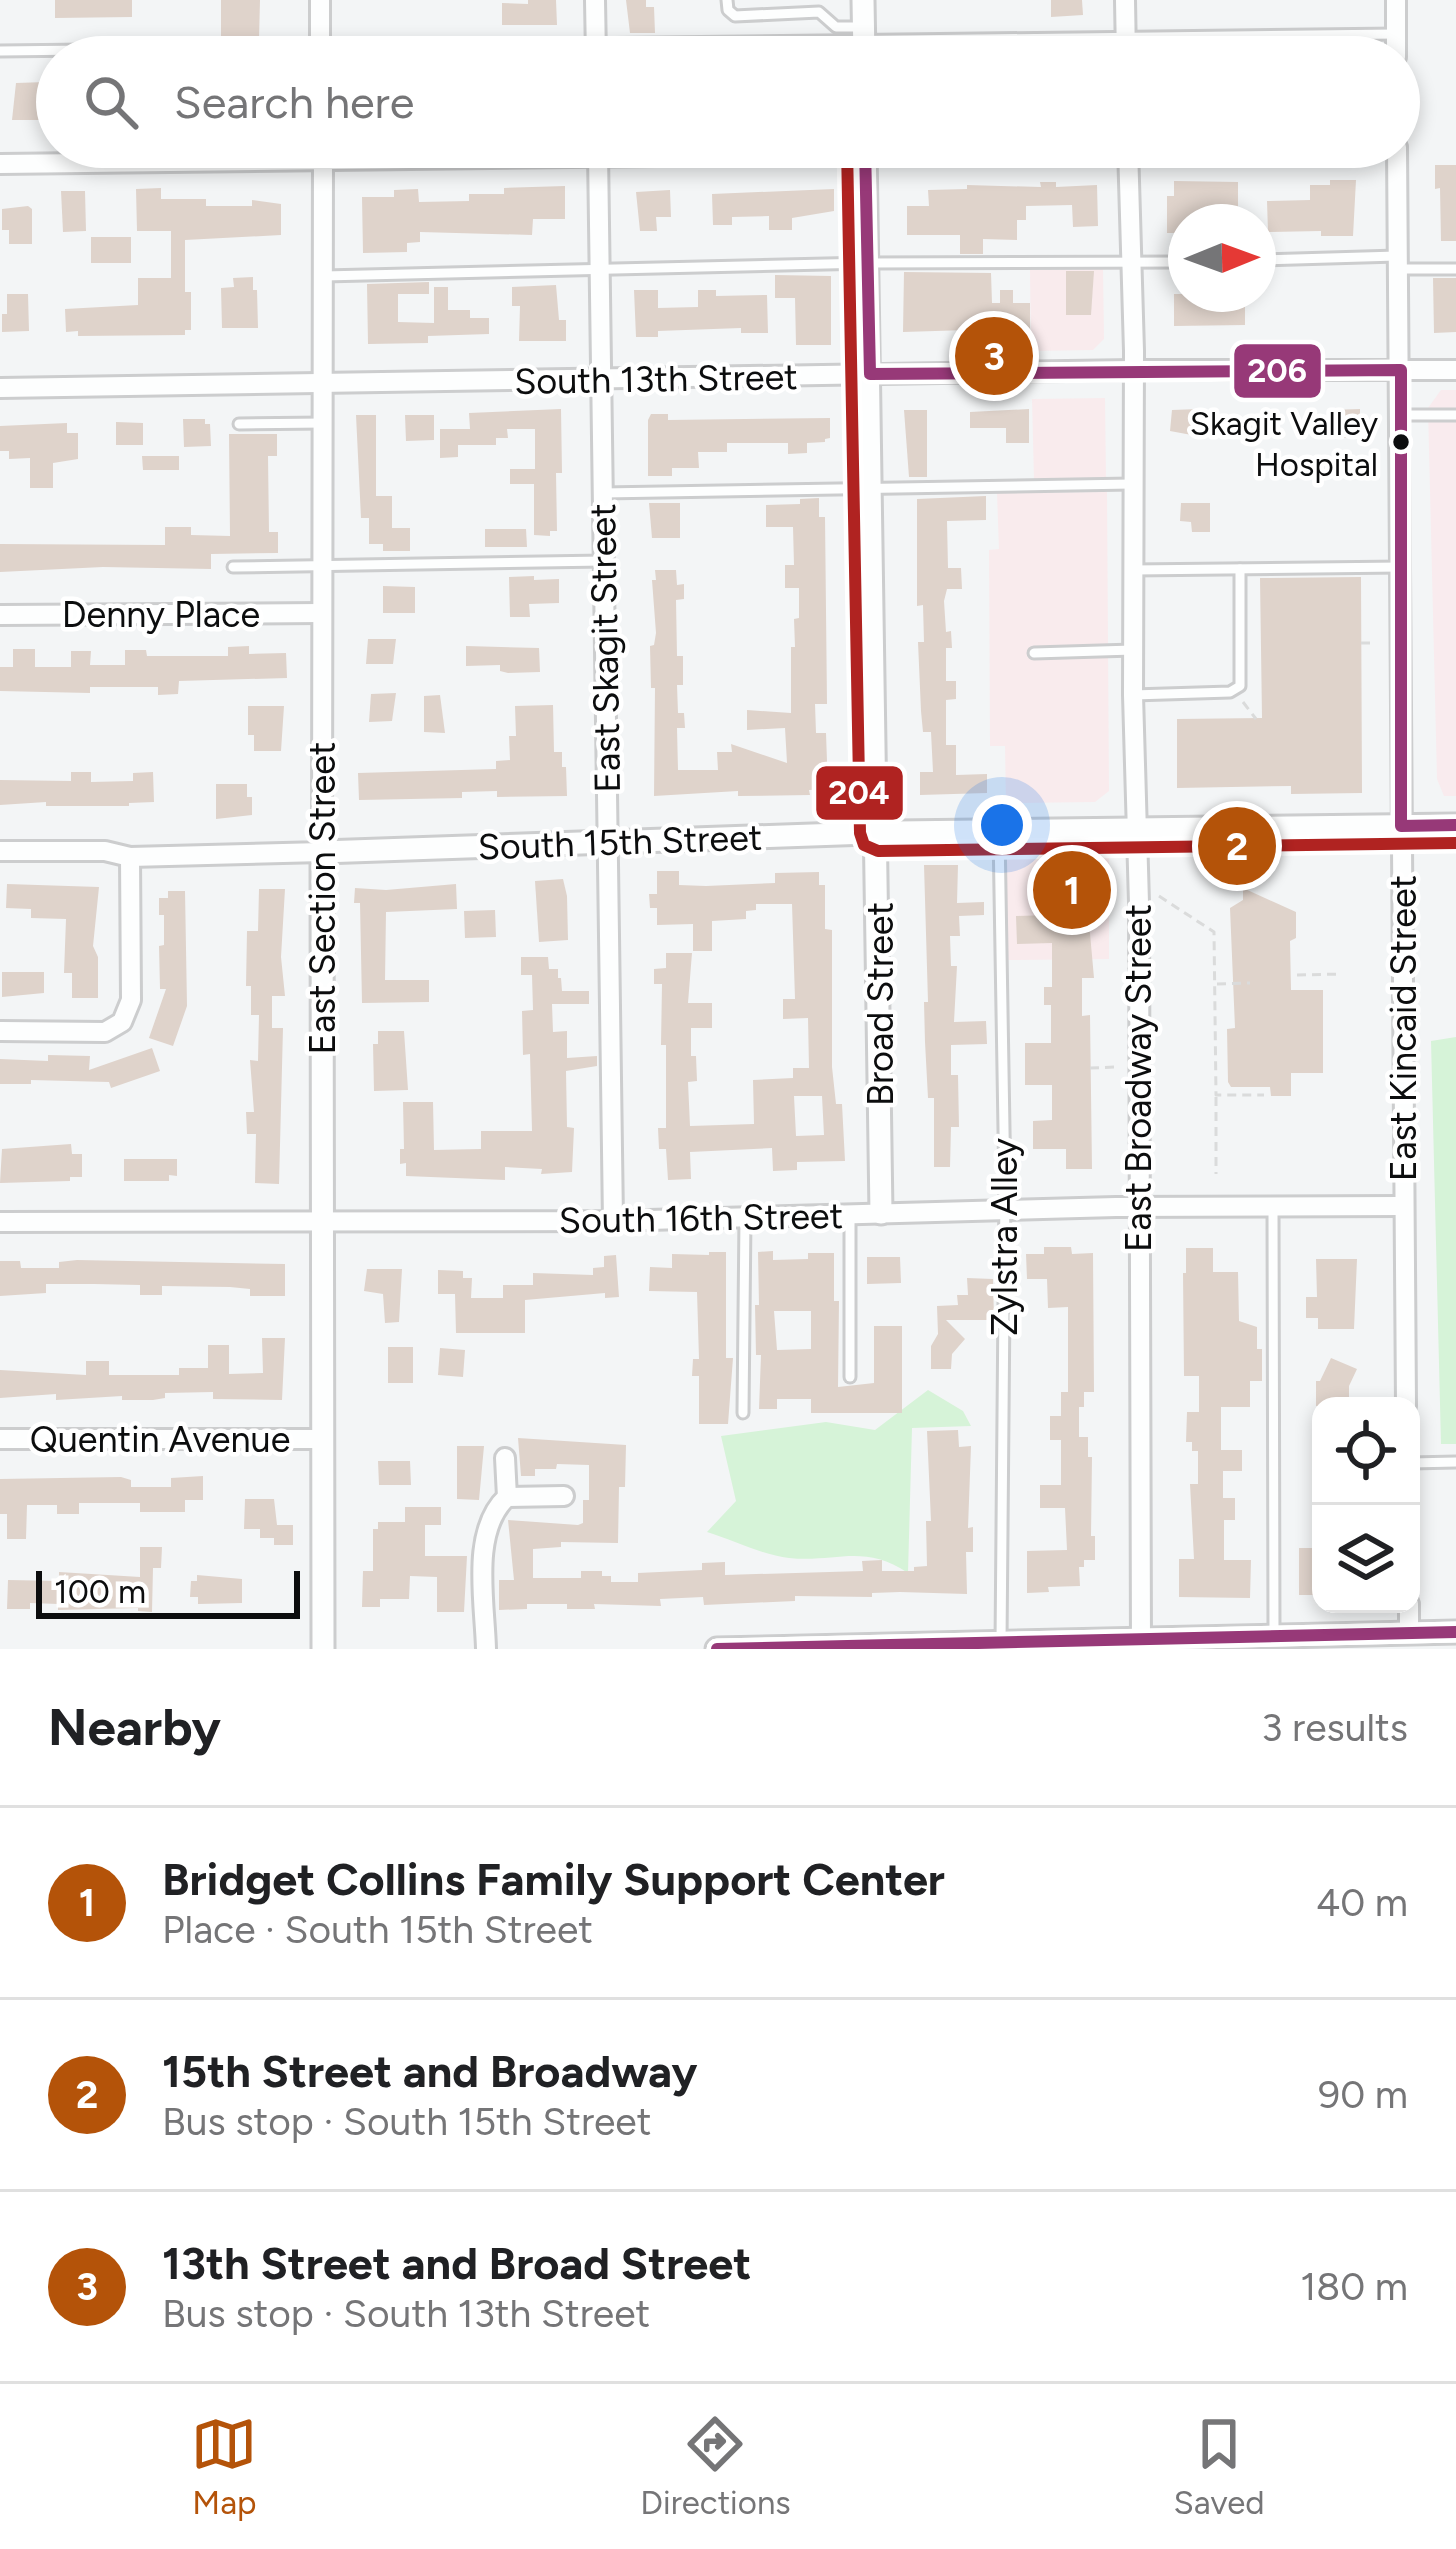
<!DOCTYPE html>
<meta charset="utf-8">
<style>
:root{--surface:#fff;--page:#f6f6f6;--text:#202124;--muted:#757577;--line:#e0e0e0;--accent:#b45309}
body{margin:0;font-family:Figtree,sans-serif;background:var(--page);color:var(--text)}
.controls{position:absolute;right:36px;bottom:36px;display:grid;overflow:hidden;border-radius:24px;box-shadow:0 6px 18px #0003}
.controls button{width:108px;height:108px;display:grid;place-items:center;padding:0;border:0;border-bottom:3px solid var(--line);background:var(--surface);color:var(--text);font:60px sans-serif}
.compass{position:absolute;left:1168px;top:204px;width:108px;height:108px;border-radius:50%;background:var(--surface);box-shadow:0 6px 18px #0003;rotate:89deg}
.scale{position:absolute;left:36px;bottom:30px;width:264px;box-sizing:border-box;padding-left:12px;border:6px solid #0c0d0e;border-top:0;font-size:33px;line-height:42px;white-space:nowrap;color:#0c0d0e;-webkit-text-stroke:9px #fff;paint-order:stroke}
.you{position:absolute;left:1002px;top:825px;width:42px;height:42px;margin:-30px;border:9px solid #fff;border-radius:50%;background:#1a73e8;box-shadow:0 0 0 18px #1a73e833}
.badge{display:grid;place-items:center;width:78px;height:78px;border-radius:50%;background:var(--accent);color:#fff;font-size:39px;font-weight:700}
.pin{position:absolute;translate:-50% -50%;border:6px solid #fff;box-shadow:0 3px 12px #0006}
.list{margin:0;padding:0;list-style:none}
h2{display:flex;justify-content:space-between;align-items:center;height:156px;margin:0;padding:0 48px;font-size:51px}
h2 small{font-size:39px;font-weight:400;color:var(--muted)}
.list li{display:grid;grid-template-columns:78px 1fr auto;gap:36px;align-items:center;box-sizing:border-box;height:192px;padding:0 48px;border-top:3px solid var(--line)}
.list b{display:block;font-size:45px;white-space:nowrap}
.list p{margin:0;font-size:39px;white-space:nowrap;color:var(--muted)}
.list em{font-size:39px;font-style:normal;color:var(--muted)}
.icon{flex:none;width:66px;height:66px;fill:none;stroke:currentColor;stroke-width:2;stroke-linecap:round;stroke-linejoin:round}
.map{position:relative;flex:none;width:1456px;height:1649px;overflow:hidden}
.search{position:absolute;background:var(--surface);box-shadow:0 6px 18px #0003;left:36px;right:36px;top:36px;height:132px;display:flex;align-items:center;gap:30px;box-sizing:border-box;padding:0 42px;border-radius:66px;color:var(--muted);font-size:45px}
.sheet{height:732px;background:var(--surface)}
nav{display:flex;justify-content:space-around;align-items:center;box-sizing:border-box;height:168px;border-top:3px solid var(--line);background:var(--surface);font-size:33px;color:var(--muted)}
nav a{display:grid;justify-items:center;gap:6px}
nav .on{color:var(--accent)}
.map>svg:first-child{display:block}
.commercial{fill:#f9ebed}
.medical{fill:#f9ebee}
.green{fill:#d6f3d8}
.building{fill:#dfd3cb;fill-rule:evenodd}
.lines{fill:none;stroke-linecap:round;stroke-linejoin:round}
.service-casing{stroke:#cccdce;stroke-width:15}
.minor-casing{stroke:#cccdce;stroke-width:24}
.tertiary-casing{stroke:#cccdce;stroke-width:27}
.path{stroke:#dadbdb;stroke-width:3;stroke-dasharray:9 6;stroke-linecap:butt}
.service{stroke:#fdfefe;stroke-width:9}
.minor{stroke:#fdfefe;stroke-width:18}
.tertiary{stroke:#fdfefe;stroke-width:21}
.bus-1-casing{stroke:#fff;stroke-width:21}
.bus-2-casing{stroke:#fff;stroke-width:21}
.bus-1{stroke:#973978;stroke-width:12}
.bus-2{stroke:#b02321;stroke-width:12}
.bus-dot{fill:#0c0d0e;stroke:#fff;stroke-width:4.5}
.labels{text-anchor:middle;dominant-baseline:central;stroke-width:9;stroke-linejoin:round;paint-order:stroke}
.bus-label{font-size:33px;fill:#0c0d0e;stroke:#fff;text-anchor:end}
.street-label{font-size:36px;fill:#0c0d0e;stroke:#fff}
.line-badge{stroke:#fff;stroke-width:4.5}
.badge-label{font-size:33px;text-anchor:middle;font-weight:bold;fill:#fff}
</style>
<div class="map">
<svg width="1456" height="1649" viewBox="0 0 1456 1649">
<rect width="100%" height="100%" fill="#f3f5f6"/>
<g class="commercial">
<path d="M1103,269L1104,339L1093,350L1031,351L1030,270Z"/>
<path d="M1105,398L1106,479L1034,480L1032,399Z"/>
<path d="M1107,492L1109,791L1095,802L1006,803L1005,746H990L989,550L999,549L997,493Z"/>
<path d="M1109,854V959L1006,960V855Z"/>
</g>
<path class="medical" d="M1441,390H1456V796H1444L1437,779L1428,408Z"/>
<g class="green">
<path d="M1456,1037V1444H1441L1431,1041Z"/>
<path d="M928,1390L963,1411L971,1426L912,1428L908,1573C863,1543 836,1563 789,1558C762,1555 733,1540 707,1532L736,1501L721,1436L826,1422L875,1430Z"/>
</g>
<g class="building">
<path d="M55,0H132V17L55,18Z"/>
<path d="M221,0H260L259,39H221Z"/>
<path d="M528,0H556L557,25H502V3L528,4Z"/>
<path d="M626,0H646V7H654L655,33H630Z"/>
<path d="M1051,0H1082L1083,15L1051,17Z"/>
<path d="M46,82L47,120H12L16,83Z"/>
<path d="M1435,165H1456V241H1441L1440,188L1435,189Z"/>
<path d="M1330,180H1356L1353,236H1321V231L1268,232L1267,201L1310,200V185H1330Z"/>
<path d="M1174,181L1238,182V222H1186V233H1167V196H1174Z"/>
<path d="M1040,182H1056V187L1097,185L1098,226L1073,227L1072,205L1026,206V220H1017V240L983,239V254H960V235H907V206H929L928,190L967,189V185L1041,187Z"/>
<path d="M565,186V219H533L532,235L420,232V242L407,243V252L363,253L362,197H394V190L418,189L419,202L469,201V194H504V188Z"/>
<path d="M161,188V199H206V206H252V200L281,204V235L185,240V292H191V330H185V335L78,336V331L66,332L65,309L138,305V278H171V231H137L136,189Z"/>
<path d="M834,189V211L792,218V230H769V216L732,217V225H713L712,194Z"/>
<path d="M670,190L671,217H656L657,231H640L636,192Z"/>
<path d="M61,191H85L86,231L63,232Z"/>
<path d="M28,206L32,209V244H9V230H2V209Z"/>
<rect x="91" y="237" width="40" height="26"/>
<path d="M1066,271H1094L1091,315H1066Z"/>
<path d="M904,272L991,273L992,303H1000V290H1013V303H1030V330H1014V337H1000V329L903,332Z"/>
<path d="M775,275L831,276V345H796L795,298H775Z"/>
<path d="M253,277V290H257L258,328H222L221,288L234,287L233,278Z"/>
<path d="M1433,278H1456V332L1434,333Z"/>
<path d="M429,282V294H398V322L434,323V287H448V310H470V318H489V334L428,336V343L368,344L367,284Z"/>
<path d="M556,285L559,320H566V341H519L520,306H512V287Z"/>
<path d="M634,290H658V308L698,307V290H716V296L767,295L768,333H741V328L658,331V337H636Z"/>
<path d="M7,294H28L29,331L2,332V314H7Z"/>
<path d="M1174,294H1238L1239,307L1245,306V325L1174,326Z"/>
<path d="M561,409L562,473H556L557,531H550V536L534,535V484H510V469H535V429H507L508,438H496V445H458V457L440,458V429H470L469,413Z"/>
<path d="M1029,409V443H1006V428H970V412Z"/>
<path d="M1199,409L1201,430L1197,436L1170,431L1172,410Z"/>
<path d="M1360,409V432H1353V438H1331L1330,410Z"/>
<path d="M904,410H927V477H909Z"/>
<path d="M651,414H668V420L830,418V438L825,439V442L807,443V453L788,454V443H727V452H698L699,468H672V476H648V420Z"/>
<path d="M356,415H376V496H392V528H410V551H383V544H369V518H361Z"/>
<path d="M405,415H434V440L406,441Z"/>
<path d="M183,419H205V424H210L211,446L184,447Z"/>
<path d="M116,422L143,423V445H116Z"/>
<path d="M67,423V433H78V459L53,463V488H30V458L9,459V451H0V426Z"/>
<path d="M229,434H277V456H268L269,532H278V553L211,554V569L103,567L0,572V544L165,545V527H191V535L230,536Z"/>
<path d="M142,456H179V470H143Z"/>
<path d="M986,496V520L947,521L948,568H961L962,589H947L944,601L946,632L951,631L952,648H946V681H956V699L946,700V745H956V775L987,774V793L920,795V772H933L931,732H923L921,711L918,642H924L923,605L917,606V499Z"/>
<path d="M819,498V517H825L827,704H815L816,733H826L828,789L809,790L810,795L738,796V791L654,796L655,688H651L650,646L654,645L656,633L652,580H656L655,570H676L677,585L684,584V599L676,600L677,656H683V685H677L678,713H684L685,728H677L678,770H718L717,752H732L731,744L787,763L785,728L747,730V710L791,713V647H795L794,619L799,618V588H785V565H794L793,527H766V505L800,504V499Z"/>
<path d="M649,503H680V538H652Z"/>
<path d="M1181,503H1210V532H1192L1191,522L1180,521Z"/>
<path d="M485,529H526L527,547H485Z"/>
<path d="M534,576V580L559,579V603L529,604L530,617H510L509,577Z"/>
<path d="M1361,577L1362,793L1291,794V786L1177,788V719L1262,718L1260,578Z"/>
<path d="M383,586L415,587V613H383Z"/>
<path d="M368,639H396L393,664H366Z"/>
<path d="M249,646V654L286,653L287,678L179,681L178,694L158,695V687H90V693L0,691V667H13V649H35V667H71V651H91L90,665H125V650H146L147,656H228V647Z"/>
<path d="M466,646L539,648L540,672L508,673L500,671V665L466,666Z"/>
<path d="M396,693L392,721L369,722L371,694Z"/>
<path d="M440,695L445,733L424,732V696Z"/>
<path d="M553,705L554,752H562V767H566L567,796L497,797V791L462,792V798L359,800L358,773L496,769V761L510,760L509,736H516L515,706Z"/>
<path d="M248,706H284L281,751H254V735H248Z"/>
<path d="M71,772H91V782L133,781V773L153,772L154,802L129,803V806H46V802L0,805V780L71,781Z"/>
<path d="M216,784H247V797H252V815L216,819Z"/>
<path d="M924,865H958L957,903L984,902V915L959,916L960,936H950L951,966H957L954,1022L986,1021L987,1044L951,1045V1075H958L959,1127H951L950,1167H934V1098H928L925,1042L924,1002H928Z"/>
<path d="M1062,866H1084V877H1091L1092,900H1087L1094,978H1082V1016L1090,1015L1092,1169H1066V1149H1033V1121L1052,1120V1085H1025V1043H1051V1005H1044V987H1052V943L1017,944L1016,916L1053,915L1052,877H1062Z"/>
<path d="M657,871H679V885L706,886L775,883V873L819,872V885H825V929L832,930V1067L836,1104H842L845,1161L797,1162V1170L773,1171L772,1148L690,1152L691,1179L668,1180L666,1149H659L658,1128H666V1045H661L662,984H654V969L666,968V953H692L688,1003H712V1028H691V1056H696L697,1081L688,1082L690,1126L754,1124L753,1080L793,1078V1068H809L808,1018L783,1019V999H795L792,904H756V910L746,911V919L712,921V951H693V924L657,925V908H650L649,894H657ZM794,1096H822L824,1135L796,1136Z"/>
<path d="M563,879L567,896L568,940L539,942L535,881Z"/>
<path d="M7,884L99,887L93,946L98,957V998H72V973H64L66,919L31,918V909L6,908Z"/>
<path d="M456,884L457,909L386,912L385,980H429V1002L362,1003L360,903H354L355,888L386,890Z"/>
<path d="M1243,888L1296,912V938L1290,941L1291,990H1323V1073H1291V1096H1271L1270,1087H1231L1228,1082L1227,1029L1235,1028L1230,908L1243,900Z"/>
<path d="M259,889H285L281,957L285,996H272V1028H283L279,1184L255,1183L256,1134H247L246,1112H254L250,1060L258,1061L259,1015H251V986H246L247,931H258Z"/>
<path d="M168,891H185L187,1006L173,1046L149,1038L166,989H160L159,946L164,945V915H159V898H168Z"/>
<path d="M495,910L496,937L465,938L464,911Z"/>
<path d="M521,957H548L549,969H558V978H561L562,991H589V1004H552L553,1032L567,1031V1058L597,1056V1066L566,1071L567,1127L574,1128L572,1172L541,1174L542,1169L505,1167V1180L406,1176V1163L400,1164V1149H404L403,1102H433L434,1150L481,1149V1131H532L530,1054L523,1055L522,1011L533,1010L532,975H521Z"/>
<path d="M2,972H44V993L2,997Z"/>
<path d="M378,1031H404L408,1090L374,1091L373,1044H378Z"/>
<path d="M152,1048L160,1071L111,1088L109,1082L31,1080V1084H0V1059L48,1061V1055L90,1056L89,1070Z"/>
<path d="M71,1144L72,1154H82V1177H70V1181L0,1183L2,1149Z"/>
<path d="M124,1159H177V1176L169,1175V1181H124Z"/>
<path d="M1044,1247H1071L1072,1254L1093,1253L1094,1392H1084V1407H1079V1437H1088V1457H1092L1091,1536H1095V1560H1084V1567H1079L1080,1586L1048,1587L1049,1592L1027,1593V1551L1067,1550L1065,1508H1040V1485H1061V1440H1050V1416H1061V1392H1068V1307L1048,1308L1047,1279H1027L1026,1254H1044Z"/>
<path d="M1186,1248H1213V1272H1238L1239,1321L1257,1327V1349H1262V1381H1250V1407H1221V1450H1242V1471H1223V1498H1235V1520H1224V1560H1251L1250,1598L1179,1597V1559H1194L1190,1484H1198V1451H1192V1442H1186L1187,1412H1199V1376H1184L1183,1273H1186Z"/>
<path d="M773,1251V1260L808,1259V1253H834V1301H839L838,1387L874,1383V1326H902V1413H811V1399H777V1409H759L761,1355H756L755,1305H759L758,1252ZM774,1311H811V1349L777,1350Z"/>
<path d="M709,1252H726V1358H733L728,1424H699V1376H692L693,1359H699L697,1292L649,1291L650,1267L672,1268V1254L709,1255Z"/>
<path d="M616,1255L619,1297L605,1298V1293L525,1300V1333H456L455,1294H438V1270L463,1271V1278H472L471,1298H503V1285H533V1273L593,1275V1268L604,1267V1256Z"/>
<path d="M867,1257H900L901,1283L867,1284Z"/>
<path d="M1316,1259H1357L1354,1329H1318V1318H1306V1297H1317Z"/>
<path d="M77,1260L285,1264V1296H250V1289L230,1287L162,1286V1295H140V1285L94,1284H46V1293L0,1296V1261H20L21,1268H59V1262Z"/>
<path d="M367,1269H402L399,1322L385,1323L383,1294L364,1291Z"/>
<path d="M967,1278L993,1279L994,1320H946L965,1339L952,1354L951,1369H931V1346L938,1334L937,1306L958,1305L957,1295H968Z"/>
<path d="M262,1338H285L282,1400L213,1399V1392L165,1393V1398L153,1400H122V1396L56,1400V1394L0,1398V1370L86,1375V1361H109V1375H179V1368H208V1345H229V1374L263,1373Z"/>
<rect x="388" y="1347" width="25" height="36"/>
<path d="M440,1348L465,1350L463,1377L438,1375Z"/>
<path d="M1331,1358L1357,1369L1349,1386V1406H1316V1381H1320Z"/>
<path d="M958,1430L959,1447L971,1446L968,1528L973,1527V1552H966L967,1594L900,1592L872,1593V1597L795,1596V1601L704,1605L703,1597L660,1599L661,1606L594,1604L595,1609H567V1604H527V1609L499,1610V1580H514L508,1520L578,1525L583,1523V1500H589V1465L557,1464L556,1469H535V1476H521L518,1438L626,1445L625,1487H619L618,1543L561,1542V1547L533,1549V1578H581V1571H602V1576H611V1582H638V1573L702,1570V1563L725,1562V1575L863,1571L862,1561L882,1560V1571H914V1567L927,1566L926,1521H931L927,1431Z"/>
<path d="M457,1446H484L479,1500L457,1499Z"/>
<path d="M378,1461H410L411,1485H379Z"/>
<path d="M203,1476V1500H185V1512H140V1503H79V1514H57V1505H27L26,1539H7V1514H0V1479L121,1477L131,1480V1487H171V1478Z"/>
<path d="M245,1499H274L277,1525H293V1545H274V1538H260V1529H244Z"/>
<path d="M405,1507H441V1525H425V1556H467L464,1612H437V1577L410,1576L409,1599H380V1607H362L363,1571H373V1529H378V1522H405Z"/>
<path d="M140,1547H162L161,1568H153L152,1612L138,1611V1608L58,1610V1604L30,1603V1609H7L8,1580L59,1581V1572L140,1577Z"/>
<rect x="1299" y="1548" width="22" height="47"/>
<path d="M197,1575L242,1579V1603L198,1604V1597H190L191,1581H197Z"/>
</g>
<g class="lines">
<defs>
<g id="service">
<path d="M727,0L728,10L735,16L819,12L836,27H863"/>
<path d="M0,51L1396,34"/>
<path d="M1258,260L1397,256"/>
<path d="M1400,269H1456"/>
<path d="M324,276L868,263L1186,262"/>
<path d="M1401,415H1456"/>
<path d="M239,424L324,423"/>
<path d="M603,493L1131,484"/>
<path d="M233,567L604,561"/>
<path d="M1133,570L1401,567"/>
<path d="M1034,653L1133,650"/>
<path d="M1133,695L1230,692L1240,686V569"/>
<path d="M999,832L1005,1189L1001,1643"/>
<path d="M1273,1208L1274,1634"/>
<path d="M850,1215V1377"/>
<path d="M743,1413L745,1217"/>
<path d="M1411,1463L1456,1462"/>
</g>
<g id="minor">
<path d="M320,0V57"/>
<path d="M595,0L596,57"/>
<path d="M1125,0L1126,57"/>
<path d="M1396,0V57"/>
<path d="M1128,147L1134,351L1133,695L1139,903L1141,1649"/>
<path d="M598,152L613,1221"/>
<path d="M0,164L1397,147L1406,1406"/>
<path d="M0,388L1134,370H1456"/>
<path d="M0,615L322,613"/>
<path d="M0,851H105L130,857L322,852L323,147"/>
<path d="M0,1031L105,1032L122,1022L131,1000L130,857"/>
<path d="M0,1222L613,1221L1116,1207L1402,1206"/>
<path d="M0,1439H320"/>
<path d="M505,1458L507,1497"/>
<path d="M1409,1604V1633"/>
<path d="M486,1649C485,1603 470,1531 507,1497L564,1496"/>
</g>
<g id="tertiary">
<path d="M863,0L864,57"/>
<path d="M865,147L881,1213"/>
<path d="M323,1649L322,852L897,832L1456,825"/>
<path d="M717,1649L1456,1632"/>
</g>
</defs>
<use href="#service" class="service-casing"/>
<use href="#minor" class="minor-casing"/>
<use href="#tertiary" class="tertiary-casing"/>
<g class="path">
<path d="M1361,643H1376"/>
<path d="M1243,702L1256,719"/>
<path d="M1159,896L1214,932L1216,1095H1264"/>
<path d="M1297,975L1342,974"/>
<path d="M1217,984L1250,983"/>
<path d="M1090,1068L1116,1067"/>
<path d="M1216,1097V1174"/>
</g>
<use href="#service" class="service"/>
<use href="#minor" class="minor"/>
<use href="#tertiary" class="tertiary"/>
<defs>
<g id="bus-1">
<path d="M865,147L870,374L1401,370V826L1456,825"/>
<path d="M717,1649L1456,1632"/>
</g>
<path id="bus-2" d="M847,147L860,833L864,845L878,851L1456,843"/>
</defs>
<use href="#bus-1" class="bus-1-casing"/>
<use href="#bus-2" class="bus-2-casing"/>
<use href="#bus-1" class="bus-1"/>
<use href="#bus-2" class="bus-2"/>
</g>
<circle class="bus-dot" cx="1401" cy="442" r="10"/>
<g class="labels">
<g class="bus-label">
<text x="1378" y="423">Skagit Valley<tspan x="1378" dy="41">Hospital</tspan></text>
</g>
<g class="street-label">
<text transform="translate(656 379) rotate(-1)">South 13th Street</text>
<text x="161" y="614">Denny Place</text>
<text transform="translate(605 648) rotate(-91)">East Skagit Street</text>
<text transform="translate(620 842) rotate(-2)">South 15th Street</text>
<text transform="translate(322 898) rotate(-90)">East Section Street</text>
<text transform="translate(880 1004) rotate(-90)">Broad Street</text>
<text transform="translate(1403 1028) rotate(-90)">East Kincaid Street</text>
<text transform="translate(1138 1078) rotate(-90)">East Broadway Street</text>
<text transform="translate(701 1218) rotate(-1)">South 16th Street</text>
<text transform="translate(1004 1237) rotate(-90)">Zylstra Alley</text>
<text x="160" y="1439">Quentin Avenue</text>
</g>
</g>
<g class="line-badge">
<rect x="1232" y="342" width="91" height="58" rx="12" fill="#973978"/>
<rect x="814" y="764" width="91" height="58" rx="12" fill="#b02321"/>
</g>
<g class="badge-label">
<text x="1277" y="382">206</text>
<text x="859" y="804">204</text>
</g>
</svg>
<div class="controls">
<button><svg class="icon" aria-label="locate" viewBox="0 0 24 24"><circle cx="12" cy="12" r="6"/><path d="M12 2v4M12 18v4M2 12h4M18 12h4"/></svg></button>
<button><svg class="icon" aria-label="layers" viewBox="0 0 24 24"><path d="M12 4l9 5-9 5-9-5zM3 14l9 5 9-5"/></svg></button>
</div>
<svg class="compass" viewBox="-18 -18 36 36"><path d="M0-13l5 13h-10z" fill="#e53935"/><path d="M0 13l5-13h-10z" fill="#757577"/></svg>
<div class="scale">100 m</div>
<div class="you"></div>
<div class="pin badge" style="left:1072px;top:890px">1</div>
<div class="pin badge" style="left:1237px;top:846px">2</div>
<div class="pin badge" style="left:994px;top:356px">3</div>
<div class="search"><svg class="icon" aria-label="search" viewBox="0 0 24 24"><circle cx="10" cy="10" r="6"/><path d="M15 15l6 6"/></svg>Search here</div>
</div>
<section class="sheet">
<h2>Nearby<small>3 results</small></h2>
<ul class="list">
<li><span class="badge">1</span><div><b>Bridget Collins Family Support Center</b><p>Place · South 15th Street</p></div><em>40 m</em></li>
<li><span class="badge">2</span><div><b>15th Street and Broadway</b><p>Bus stop · South 15th Street</p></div><em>90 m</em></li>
<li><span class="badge">3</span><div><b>13th Street and Broad Street</b><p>Bus stop · South 13th Street</p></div><em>180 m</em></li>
</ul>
</section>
<nav>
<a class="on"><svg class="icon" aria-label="map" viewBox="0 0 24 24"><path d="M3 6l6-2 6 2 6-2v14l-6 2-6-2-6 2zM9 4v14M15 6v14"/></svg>Map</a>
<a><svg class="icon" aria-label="directions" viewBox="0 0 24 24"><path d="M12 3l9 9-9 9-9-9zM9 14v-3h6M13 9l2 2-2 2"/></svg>Directions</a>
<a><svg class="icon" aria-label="saved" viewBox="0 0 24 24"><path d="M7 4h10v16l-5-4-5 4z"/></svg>Saved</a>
</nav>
